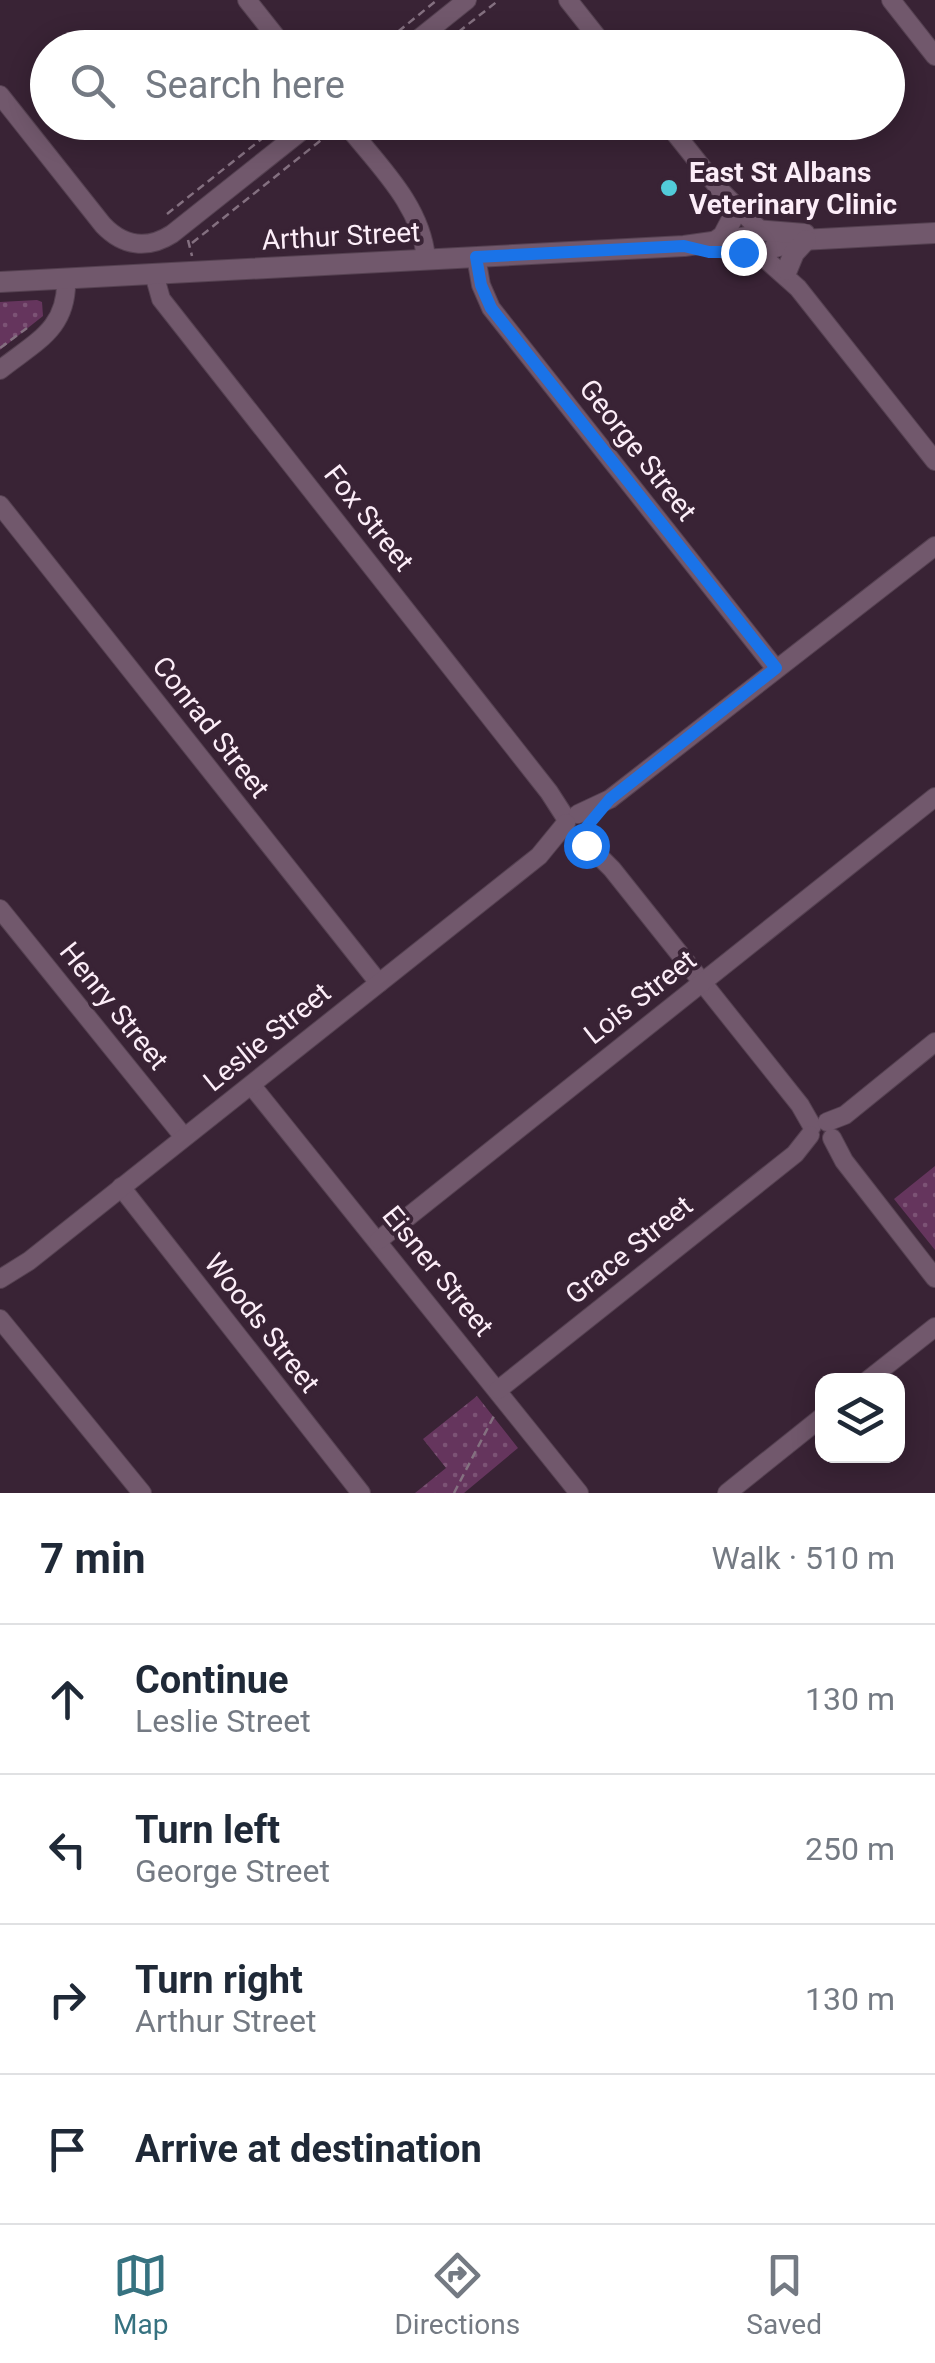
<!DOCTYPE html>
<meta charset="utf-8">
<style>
:root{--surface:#fff;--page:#f6f6f7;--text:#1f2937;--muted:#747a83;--line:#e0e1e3;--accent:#367280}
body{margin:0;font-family:Roboto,sans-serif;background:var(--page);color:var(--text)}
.controls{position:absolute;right:30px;bottom:30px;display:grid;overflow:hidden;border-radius:20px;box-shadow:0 5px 25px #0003}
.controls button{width:90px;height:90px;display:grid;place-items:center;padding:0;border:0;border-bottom:2px solid var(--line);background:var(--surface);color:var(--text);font:50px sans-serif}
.stop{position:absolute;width:30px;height:30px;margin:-22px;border:8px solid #1a73e8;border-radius:50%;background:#fff}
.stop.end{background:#1a73e8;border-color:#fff;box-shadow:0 2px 10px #0008}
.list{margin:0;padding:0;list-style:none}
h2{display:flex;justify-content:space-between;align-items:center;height:130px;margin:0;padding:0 40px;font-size:42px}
h2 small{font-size:32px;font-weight:400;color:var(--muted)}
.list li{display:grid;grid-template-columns:65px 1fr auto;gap:30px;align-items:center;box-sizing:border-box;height:150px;padding:0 40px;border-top:2px solid var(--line)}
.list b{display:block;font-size:38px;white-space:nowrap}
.list p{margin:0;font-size:32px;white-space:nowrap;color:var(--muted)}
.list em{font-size:32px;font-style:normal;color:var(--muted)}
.icon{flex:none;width:55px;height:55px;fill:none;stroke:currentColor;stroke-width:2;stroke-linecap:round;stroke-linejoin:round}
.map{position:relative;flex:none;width:935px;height:1493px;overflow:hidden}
.search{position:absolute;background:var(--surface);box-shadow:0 5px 25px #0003;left:30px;right:30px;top:30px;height:110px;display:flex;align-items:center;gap:25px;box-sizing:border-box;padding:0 35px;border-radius:55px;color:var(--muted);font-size:38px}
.sheet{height:730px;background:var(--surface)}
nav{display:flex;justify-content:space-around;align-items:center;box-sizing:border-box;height:140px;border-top:2px solid var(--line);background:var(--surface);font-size:28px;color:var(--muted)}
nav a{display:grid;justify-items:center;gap:5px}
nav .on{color:var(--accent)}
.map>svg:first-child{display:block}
.grass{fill:url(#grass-dots)}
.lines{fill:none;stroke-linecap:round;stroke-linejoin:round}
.minor-casing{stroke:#554151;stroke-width:20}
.tertiary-casing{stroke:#554151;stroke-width:22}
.path{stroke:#847080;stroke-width:2.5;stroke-dasharray:8 5;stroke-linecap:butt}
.minor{stroke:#71586c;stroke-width:18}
.tertiary{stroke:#71586c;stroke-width:20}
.route{stroke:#1a73e8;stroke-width:12}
.poi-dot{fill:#52cbd9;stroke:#392335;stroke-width:4}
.labels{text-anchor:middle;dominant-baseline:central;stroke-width:8;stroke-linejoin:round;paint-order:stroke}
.poi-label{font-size:28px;font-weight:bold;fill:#fcedf8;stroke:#392335;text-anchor:start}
.street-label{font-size:28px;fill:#fcedf8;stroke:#392335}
</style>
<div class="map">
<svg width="935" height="1493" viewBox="0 0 935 1493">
<defs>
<pattern id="grass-dots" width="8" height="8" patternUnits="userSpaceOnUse" patternTransform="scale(2.5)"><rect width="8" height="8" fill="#65355d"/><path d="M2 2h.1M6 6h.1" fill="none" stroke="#7c5375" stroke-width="1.8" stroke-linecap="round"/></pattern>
</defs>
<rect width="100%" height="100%" fill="#392335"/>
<g class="grass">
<path d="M37,300L42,302L43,316L0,350V302Z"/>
<path d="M935,1166V1250L894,1199Z"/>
<path d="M477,1396L518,1448L464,1493H415L446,1468L423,1439Z"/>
</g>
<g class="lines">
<defs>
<g id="minor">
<path d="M247,0L285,48"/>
<path d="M568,0L606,48"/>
<path d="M891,0L935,56"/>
<path d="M407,48L467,0"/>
<path d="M0,95L103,225C123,246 147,250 172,234L313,122"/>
<path d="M344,122C377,164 422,205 426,259"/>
<path d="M666,122L721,191L759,229"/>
<path d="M762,256L798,288L935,461"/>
<path d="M476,257L481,285L491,308L776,669"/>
<path d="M154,274L161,299L549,792L567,820"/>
<path d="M0,370C35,342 68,329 66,279"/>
<path d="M0,505L379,983"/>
<path d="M578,814L610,799L935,546"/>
<path d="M579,836L612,869L800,1105L812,1126"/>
<path d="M0,909L184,1137"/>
<path d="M252,1086L579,1493"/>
<path d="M827,1122L845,1115L935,1042"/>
<path d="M832,1138L844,1161L935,1278"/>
<path d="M121,1187L361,1493"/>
<path d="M379,1240L935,797"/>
<path d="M0,1279L29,1261L539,856L566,823"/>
<path d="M0,1319L142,1493"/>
<path d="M868,1380L935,1327"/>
<path d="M498,1390L795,1154L810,1135"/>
<path d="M727,1493L822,1417"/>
</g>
<g id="tertiary">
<path d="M713,243L723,236L734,215"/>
<path d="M775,247L801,240L935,233"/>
<path d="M753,254L747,242L755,230L805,234"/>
<path d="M787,270L794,253L806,240"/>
<path d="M0,282L684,246L748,237"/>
</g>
</defs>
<use href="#minor" class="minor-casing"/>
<use href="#tertiary" class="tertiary-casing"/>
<g class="path">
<path d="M378,48L437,0"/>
<path d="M438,48L499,0"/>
<path d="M167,214L283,122"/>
<path d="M188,240L192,256"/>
<path d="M192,243L330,133"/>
<path d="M0,348L27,328"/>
<path d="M454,1493L495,1414"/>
</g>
<use href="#minor" class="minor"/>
<use href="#tertiary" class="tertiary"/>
</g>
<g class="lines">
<path class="route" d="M586,845L579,836L610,799L776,668L491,308L481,285L476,257L684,246L709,252H743"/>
</g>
<circle class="poi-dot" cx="669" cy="188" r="10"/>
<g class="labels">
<g class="poi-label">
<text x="689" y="172">East St Albans<tspan x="689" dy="32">Veterinary Clinic</tspan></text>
</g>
<g class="street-label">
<text transform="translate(341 236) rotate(-3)">Arthur Street</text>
<text transform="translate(638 450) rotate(52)">George Street</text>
<text transform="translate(369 518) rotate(52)">Fox Street</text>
<text transform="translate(211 727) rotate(52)">Conrad Street</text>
<text transform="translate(640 997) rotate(-38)">Lois Street</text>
<text transform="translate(114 1006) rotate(51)">Henry Street</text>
<text transform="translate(267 1037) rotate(-39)">Leslie Street</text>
<text transform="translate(629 1250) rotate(-39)">Grace Street</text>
<text transform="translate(438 1271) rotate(51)">Eisner Street</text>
<text transform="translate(262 1323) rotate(52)">Woods Street</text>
</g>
</g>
</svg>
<div class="controls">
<button><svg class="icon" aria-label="layers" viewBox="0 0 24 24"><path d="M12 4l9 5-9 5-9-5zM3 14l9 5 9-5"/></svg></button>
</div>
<div class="stop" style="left:586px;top:845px"></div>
<div class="stop end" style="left:743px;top:252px"></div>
<div class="search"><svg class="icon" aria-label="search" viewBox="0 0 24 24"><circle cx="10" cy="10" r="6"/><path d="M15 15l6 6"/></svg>Search here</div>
</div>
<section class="sheet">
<h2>7 min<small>Walk · 510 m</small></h2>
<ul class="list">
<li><svg class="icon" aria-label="ahead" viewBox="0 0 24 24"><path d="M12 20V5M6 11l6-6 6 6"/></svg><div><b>Continue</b><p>Leslie Street</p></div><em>130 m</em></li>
<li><svg class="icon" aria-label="left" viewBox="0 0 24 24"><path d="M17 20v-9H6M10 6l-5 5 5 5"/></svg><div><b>Turn left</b><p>George Street</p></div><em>250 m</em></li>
<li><svg class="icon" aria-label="right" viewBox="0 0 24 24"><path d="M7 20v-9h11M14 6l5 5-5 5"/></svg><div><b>Turn right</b><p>Arthur Street</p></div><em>130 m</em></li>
<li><svg class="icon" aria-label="arrive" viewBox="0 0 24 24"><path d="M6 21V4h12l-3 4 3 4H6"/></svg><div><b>Arrive at destination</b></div></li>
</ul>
</section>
<nav>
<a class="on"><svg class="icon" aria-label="map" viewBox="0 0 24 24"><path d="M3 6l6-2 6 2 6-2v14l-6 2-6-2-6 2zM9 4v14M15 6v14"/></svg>Map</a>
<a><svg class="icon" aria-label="directions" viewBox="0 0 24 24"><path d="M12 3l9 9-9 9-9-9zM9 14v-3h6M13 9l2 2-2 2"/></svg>Directions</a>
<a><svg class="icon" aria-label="saved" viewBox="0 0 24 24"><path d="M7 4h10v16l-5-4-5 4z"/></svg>Saved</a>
</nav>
